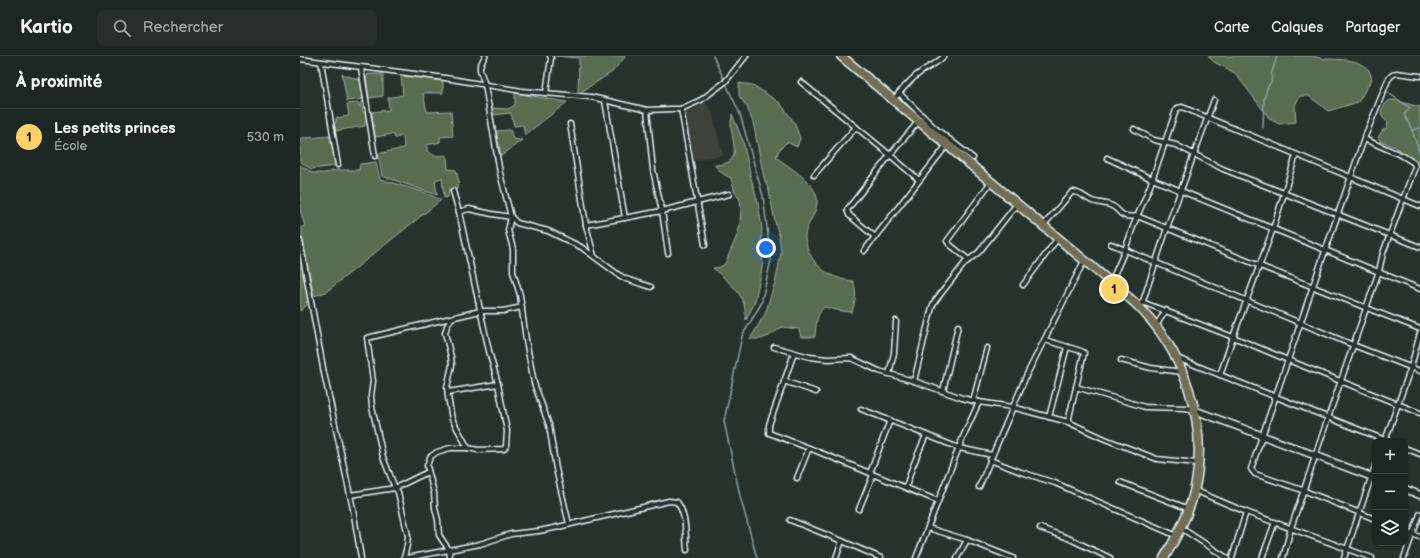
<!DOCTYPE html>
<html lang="fr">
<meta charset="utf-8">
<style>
:root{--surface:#1c2622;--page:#252e2a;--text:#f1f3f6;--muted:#a0a5a5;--line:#3a4340;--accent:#ffd166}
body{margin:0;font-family:"Balsamiq Sans",sans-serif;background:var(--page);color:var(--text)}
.controls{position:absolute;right:12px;bottom:12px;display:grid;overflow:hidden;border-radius:8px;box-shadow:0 1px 3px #0004}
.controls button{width:36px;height:36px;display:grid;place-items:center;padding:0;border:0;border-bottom:1px solid var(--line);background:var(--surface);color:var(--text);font:20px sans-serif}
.you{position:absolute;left:466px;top:192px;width:14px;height:14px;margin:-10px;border:3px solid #fff;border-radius:50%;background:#1a73e8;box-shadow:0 0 0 6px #1a73e833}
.badge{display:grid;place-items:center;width:26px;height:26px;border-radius:50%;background:var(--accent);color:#111;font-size:13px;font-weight:700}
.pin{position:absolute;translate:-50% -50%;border:2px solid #fff;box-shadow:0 1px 4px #0006}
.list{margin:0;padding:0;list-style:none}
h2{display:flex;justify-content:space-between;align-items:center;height:52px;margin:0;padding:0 16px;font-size:17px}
h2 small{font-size:13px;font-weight:400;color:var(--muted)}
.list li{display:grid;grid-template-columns:26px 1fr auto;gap:12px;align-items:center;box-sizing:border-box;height:56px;padding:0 16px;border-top:1px solid var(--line)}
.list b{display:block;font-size:15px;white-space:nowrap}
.list p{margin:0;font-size:13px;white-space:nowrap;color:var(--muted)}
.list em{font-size:13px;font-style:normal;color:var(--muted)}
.icon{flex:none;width:22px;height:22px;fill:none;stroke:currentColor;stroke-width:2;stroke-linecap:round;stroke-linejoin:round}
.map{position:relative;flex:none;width:1120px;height:502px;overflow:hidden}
header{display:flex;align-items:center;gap:24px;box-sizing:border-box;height:56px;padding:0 20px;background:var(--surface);border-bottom:1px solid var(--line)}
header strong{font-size:19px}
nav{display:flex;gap:22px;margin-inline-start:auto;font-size:14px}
.search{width:280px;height:36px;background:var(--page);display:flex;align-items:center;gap:10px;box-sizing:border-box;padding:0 14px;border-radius:8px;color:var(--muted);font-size:15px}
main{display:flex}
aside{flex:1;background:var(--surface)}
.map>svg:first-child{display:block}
.built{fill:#3c433a}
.green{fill:#586c50;stroke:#a0aea4}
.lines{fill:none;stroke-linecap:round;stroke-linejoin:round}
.stream{stroke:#89a1a7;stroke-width:1.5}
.street-casing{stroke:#e8f1f8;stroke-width:7}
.secondary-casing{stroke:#e8f1f8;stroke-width:9}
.highway-casing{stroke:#e8f1f8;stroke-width:11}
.street{stroke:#26332d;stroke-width:4}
.secondary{stroke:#26332d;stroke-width:6}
.highway{stroke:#726e52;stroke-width:8}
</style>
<header>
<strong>Kartio</strong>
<div class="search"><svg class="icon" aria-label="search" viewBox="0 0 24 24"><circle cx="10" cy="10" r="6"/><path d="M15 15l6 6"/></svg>Rechercher</div>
<nav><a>Carte</a><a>Calques</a><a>Partager</a></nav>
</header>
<main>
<aside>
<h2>À proximité<small></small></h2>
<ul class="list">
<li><span class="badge">1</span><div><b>Les petits princes</b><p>École</p></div><em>530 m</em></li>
</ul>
</aside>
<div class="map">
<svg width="1120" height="502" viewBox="0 0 1120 502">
<rect width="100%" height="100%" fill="#26332d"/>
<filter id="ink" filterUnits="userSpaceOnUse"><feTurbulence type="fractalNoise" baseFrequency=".025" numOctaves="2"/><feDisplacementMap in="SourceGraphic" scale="8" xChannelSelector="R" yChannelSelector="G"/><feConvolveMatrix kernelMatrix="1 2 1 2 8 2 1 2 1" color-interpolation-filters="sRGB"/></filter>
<g filter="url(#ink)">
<path class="built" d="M405,45L412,56L423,99L390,105L382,57L393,54Z"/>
<g class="green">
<path d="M255,0H326L312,16L278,38L279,2Z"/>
<path d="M908,0H1013C1026,5 1039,2 1052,5C1059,6 1064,10 1069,14L1072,23L1058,46L1028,55L1009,40H1000L995,49L996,66L979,68L970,63L935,17L914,6Z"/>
<path d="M42,18L60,24L65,40L62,41L63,43L47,45Z"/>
<path d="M68,18H83V40L69,42L66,22Z"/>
<path d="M101,20L143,25V37H123L127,56L151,55L153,80L140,81V86L127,89V95L135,100L147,99L148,113L156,114L159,126L156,134L149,133L148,141L144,142L142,122L135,124L137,139L82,120L78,98L104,92L103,80L95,82L93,78L75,81L72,56L89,54L88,42L103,39Z"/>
<path d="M439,27L453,29L480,47L494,66L500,82L497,91L487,86L479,94L476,101C489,111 511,124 516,138C522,154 504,168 505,182C505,184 507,188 507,191C514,212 532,223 553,225C557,236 556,244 552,256L541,255L524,251C516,259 516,269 515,281H501L499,273L482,271L469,280L461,283H450L465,258L476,223L481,197L479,179L475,166L469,135L464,122L453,66L447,51L439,40Z"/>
<path d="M215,37L267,46L225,79L223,69L214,70L211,57L193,59L192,52L208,53L215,49Z"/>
<path d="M1090,44H1094L1120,51V106L1106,99L1095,91L1080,85L1078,81L1083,74L1087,72L1088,66C1077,60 1081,50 1090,44Z"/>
<path d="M61,46H63L64,50L62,54L68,63L65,66V70L34,75L33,69L36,66V62L49,60L47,48L59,47V50L61,51Z"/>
<path d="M432,58L443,85L451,122L458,147L462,173L461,197L463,206L461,218L454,248L446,264C445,258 445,253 444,248C441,235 422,220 413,212L420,211L425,208L438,177L440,167L441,153L440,144L435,137L431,122C424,119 419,116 415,109C445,108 431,86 431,68C431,64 432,61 432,58Z"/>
<path d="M210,74L213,83L222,84L201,100L196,75Z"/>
<path d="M31,80L36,110L11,113L0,105V82C10,82 20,81 31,80Z"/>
<path d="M76,106L80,123L123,136L141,144L26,236L14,240L2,182V171L5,170L0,154V109L13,117H25L36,114H59L60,108Z"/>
<path d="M0,185L12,247L6,246L7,249L0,255Z"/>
</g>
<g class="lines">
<g class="stream">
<path d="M413,0L440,58L463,140L471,204L461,248L442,280L424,365L440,440L457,502"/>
<path d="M1087,36L1110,52L1104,58L1112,74L1120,98"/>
<path d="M963,72L964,44L967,32L971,26L972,16L977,0"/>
<path d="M1112,74L1120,72"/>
</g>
<defs>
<g id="street">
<path d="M185,0L180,10V14L185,29L200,117L211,161L208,174L213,193V216L220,239L226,284L234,327L249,369L256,413L269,468"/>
<path d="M0,3L145,22L222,35L291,41L347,54L372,53H381L401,44L425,26L446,0"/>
<path d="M21,6L38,109"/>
<path d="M61,12L75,100"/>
<path d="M501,26L590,99L619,124"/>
<path d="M246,37L251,2L250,0"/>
<path d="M599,37L635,72L673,102"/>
<path d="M593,44C602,34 610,23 621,16C629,10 637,8 644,0"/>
<path d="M305,45L325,162"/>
<path d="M381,53L405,189"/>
<path d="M347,54L353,114L362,155L368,197"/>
<path d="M270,68L286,169L294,200"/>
<path d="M834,73L854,84L876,89L923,113L1120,191"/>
<path d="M807,102L852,123L1120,233"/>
<path d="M514,119L556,71"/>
<path d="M159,156L169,153L192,158L211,161L217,167L248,175L281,191L319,219L326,223L351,231"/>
<path d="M286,169L362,155L429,138"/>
<path d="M743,170L772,136C779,135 785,142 792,145C798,147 804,147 810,149C822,153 817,163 837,160L960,210L1120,273"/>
<path d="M575,181L549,159L547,154L590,99L618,66"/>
<path d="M0,185L24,317L53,453L61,502"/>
<path d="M811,188L1053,289L1120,315"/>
<path d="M564,195L647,89"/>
<path d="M669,204L649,188L647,185L691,126"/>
<path d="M811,226L825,194L834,168L850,130L876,54L878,52L882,51L1120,150"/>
<path d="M723,229L758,182"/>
<path d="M842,246L933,281L988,304L1120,357"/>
<path d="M842,248L867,172L914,44"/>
<path d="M151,263L147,270L145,277L151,301L152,309L147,332L148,341L152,363L168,392"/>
<path d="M856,270L866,254"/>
<path d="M745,284L781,295L784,297L768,366"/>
<path d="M474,291L510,301L527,303L551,302L579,315L614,325L662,342L679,346L712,351L768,366L805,383L857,403L897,407"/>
<path d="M494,297L469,369V377L509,392L638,445"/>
<path d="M877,302L1088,385"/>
<path d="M821,304L851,312L882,316"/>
<path d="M589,318L594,297L596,265"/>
<path d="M920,319L933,281L973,173L996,99"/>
<path d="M484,325L516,336"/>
<path d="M614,325L632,251L635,245L665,207L679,196L717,148"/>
<path d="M776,331L845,351L886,352L894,354"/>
<path d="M643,335L658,270"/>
<path d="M148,336L198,328"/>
<path d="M673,345L687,292"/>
<path d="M561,353L659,392L692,399"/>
<path d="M749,361L767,291"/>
<path d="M1085,385L1111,311L1120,277"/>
<path d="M1105,392L1120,398"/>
<path d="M690,404L721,416L755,427L877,480"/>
<path d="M570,417L590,364"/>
<path d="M497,422L509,392"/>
<path d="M820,426L889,453"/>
<path d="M606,431L612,412L626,379"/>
<path d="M679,431L727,318L784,205"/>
<path d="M894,434L946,456L1072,502"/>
<path d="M50,439L95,432L128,416"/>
<path d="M559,453L573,419"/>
<path d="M1075,463L1005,435L955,418L951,413L1013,230L1064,83L1088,24L1091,20L1096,17L1120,20"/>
<path d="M490,464L542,485L581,502"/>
<path d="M628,472L667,484L713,502"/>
<path d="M740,472L768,482L810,502"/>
<path d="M881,472L927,502"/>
<path d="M1105,476L1120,481"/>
<path d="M104,502L107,489L108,480L98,436L95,432L83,401L72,351L71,340L73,325L67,282L180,255H203L222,251"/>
<path d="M107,502L180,488L211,478L239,475L254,472L369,445L377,446C387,459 385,479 387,494"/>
<path d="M150,502L149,494L139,479L138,464L135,452L134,437L127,410L130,401L137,396L150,392H168L178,394L204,393L206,390L207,375L198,328L189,295L159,156L153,135"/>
<path d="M536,502L542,485"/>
<path d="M616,502L663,381L679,346"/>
<path d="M657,502L667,484"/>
<path d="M932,502L946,456"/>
<path d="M962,502L975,466"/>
<path d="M983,502L991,472L1028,362L1079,215L1083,197L1115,111L1114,107L1103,100L1064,83"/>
<path d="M1044,502L1075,410"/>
<path d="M1104,502L1120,458"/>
</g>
<g id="secondary">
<path d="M894,354L1075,422"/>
<path d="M1105,433L1120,439"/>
</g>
<path id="highway" d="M541,0L834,246C884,293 910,368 894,436C888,460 877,481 864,502"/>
</defs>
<use href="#street" class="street-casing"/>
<use href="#secondary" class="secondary-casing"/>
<use href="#highway" class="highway-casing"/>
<use href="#street" class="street"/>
<use href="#secondary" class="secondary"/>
<use href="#highway" class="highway"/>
</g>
</g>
</svg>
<div class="controls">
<button>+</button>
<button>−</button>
<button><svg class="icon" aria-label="layers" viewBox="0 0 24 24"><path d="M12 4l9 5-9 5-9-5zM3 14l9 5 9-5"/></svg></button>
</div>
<div class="you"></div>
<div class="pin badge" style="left:814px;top:233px">1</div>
</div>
</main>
